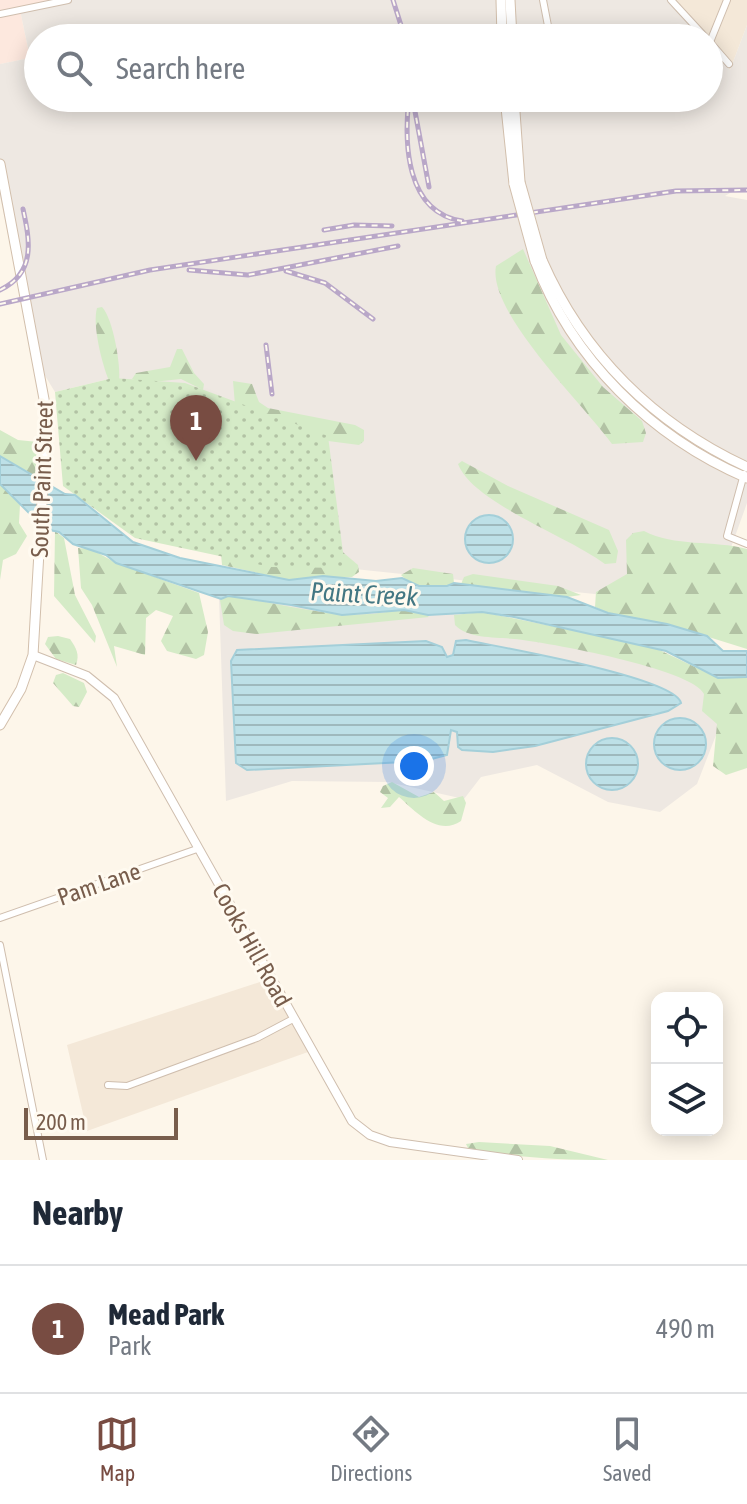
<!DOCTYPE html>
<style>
:root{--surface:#fff;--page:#f6f6f7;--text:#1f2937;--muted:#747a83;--line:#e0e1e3;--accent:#784c42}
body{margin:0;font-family:"Asap Condensed",sans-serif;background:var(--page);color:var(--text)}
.controls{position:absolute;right:24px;bottom:24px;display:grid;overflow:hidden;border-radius:16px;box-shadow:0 4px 20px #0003}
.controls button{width:72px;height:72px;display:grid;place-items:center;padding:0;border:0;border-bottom:2px solid var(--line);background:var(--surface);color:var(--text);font:40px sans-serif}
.scale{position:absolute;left:24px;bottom:20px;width:154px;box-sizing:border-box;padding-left:8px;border:4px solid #785d4c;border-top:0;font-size:22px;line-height:28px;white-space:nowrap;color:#785d4c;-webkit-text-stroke:6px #fffaf0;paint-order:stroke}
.you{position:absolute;left:414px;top:766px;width:28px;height:28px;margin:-20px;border:6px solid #fff;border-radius:50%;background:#1a73e8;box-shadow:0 0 0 12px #1a73e833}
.badge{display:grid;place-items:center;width:52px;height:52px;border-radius:50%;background:var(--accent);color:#fff;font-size:26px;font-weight:700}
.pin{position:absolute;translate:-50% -66px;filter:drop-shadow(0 2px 4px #0008)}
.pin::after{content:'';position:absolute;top:42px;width:28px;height:24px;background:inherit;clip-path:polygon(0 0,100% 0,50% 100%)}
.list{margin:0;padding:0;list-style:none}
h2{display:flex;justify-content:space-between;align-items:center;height:104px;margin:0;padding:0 32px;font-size:34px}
h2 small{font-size:26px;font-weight:400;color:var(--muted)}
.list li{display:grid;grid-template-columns:52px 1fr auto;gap:24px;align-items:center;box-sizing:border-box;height:128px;padding:0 32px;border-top:2px solid var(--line)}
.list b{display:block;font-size:30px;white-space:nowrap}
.list p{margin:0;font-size:26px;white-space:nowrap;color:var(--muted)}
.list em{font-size:26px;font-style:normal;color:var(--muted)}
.icon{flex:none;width:44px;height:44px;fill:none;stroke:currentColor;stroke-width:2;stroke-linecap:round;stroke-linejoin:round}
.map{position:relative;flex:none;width:747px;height:1160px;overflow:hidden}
.search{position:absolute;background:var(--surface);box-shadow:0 4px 20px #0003;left:24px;right:24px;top:24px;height:88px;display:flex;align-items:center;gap:20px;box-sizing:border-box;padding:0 28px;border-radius:44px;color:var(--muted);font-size:30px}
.sheet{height:232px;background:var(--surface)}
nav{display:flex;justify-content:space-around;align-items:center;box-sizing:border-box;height:112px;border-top:2px solid var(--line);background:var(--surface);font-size:22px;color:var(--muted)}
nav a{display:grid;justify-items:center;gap:4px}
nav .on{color:var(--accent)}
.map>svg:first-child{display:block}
.residential{fill:#f4e8d8}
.commercial{fill:#fde8de}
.industrial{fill:#eee8e2}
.forest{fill:url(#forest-firs)}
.park{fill:url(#park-dots)}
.water{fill:url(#water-rules);stroke:#a4cfd9;stroke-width:2}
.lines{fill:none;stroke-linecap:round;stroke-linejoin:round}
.minor-casing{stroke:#cfbeae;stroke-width:8}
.tertiary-casing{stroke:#cfbeae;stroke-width:10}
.secondary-casing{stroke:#d2bfac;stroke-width:11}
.minor{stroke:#fff;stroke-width:6}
.tertiary{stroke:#fff;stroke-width:8}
.secondary{stroke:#fff;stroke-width:9}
.rail-casing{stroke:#b9a7c8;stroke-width:5}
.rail{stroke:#fffaf0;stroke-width:2;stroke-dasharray:6;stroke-linecap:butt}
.secondary-bridge-casing{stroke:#d2bfac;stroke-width:11;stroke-linecap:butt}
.secondary-bridge{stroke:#fff;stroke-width:9}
.labels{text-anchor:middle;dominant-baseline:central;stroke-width:6;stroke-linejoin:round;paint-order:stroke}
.street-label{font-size:24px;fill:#785d4c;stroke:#fffaf0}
.water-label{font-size:26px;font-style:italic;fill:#437783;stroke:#fffaf0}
</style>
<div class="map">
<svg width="747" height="1160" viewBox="0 0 747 1160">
<defs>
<pattern id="forest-firs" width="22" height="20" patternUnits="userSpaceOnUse" patternTransform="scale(2)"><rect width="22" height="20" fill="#d5ebc7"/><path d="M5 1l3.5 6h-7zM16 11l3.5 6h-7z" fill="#b2c2a4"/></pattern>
<pattern id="park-dots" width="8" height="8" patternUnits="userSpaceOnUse" patternTransform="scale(2)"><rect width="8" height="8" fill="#d5ebc7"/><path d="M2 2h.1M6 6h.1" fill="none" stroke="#b2c2a4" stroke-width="1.8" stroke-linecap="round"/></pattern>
<pattern id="water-rules" width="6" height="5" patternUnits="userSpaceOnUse" patternTransform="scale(2)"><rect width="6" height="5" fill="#bde0e7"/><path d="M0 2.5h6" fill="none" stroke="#9eb9bd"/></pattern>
</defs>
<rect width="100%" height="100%" fill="#fdf6ea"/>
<g class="residential">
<path d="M668,0H747V25L730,70L709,46V38H702Z"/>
<path d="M269,979L308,1052L87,1131L67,1045Z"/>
</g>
<path class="commercial" d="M0,0H68L20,10L30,58L0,64Z"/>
<g class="industrial">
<path d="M68,0H668L702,38H38V98H709V46L730,70L747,25V188H738L725,196L747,200V503L710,606L345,568L113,378L55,392L33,356L0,196V64L30,58L20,10Z"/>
<path d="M219,597L410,607L557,631L717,684L718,730L697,784L660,812L608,802L537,765L481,777L464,799L388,782L292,781L226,801Z"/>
</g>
<g class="forest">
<path d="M523,249L561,335L603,387L642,421L646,433L643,442L612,444C584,405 487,312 496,266Z"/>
<path d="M102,307C113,318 121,366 119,381H109C102,364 92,325 97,308Z"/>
<path d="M177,349H182L194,373L204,384L203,390L181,379L143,383L132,379L136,373L170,367Z"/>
<path d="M233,381L252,384L259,402L268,408L355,425L364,430V441L359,445L305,438L235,405Z"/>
<path d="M0,430L18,440L38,442L35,476L0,456Z"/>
<path d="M462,461L508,486L609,530L618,551L616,563L605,564C568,536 473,503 458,464Z"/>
<path d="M0,484L20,505L19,523L27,536L16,554L3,560L0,580Z"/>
<path d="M55,531L64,538L75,595L96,636L95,643L54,596Z"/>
<path d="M644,531C674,547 714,540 747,549V649L667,624L608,613L595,607L596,592L627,574L626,540L633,533Z"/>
<path d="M220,543L338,548L358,565L359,572L352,577L289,580L222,565Z"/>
<path d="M78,548L91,549L116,563L199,593L208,632L204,655L196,659L167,651L161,641L173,616L156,610L146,618L145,655L114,646L117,667L92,605L81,588Z"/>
<path d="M413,568L453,574L454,583C440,592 413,588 401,575Z"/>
<path d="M473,574L558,586L581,595L567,597L461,584L464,577Z"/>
<path d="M228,596C274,602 324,617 370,614C389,613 414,604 429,617L257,634L233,631L224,625L220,600Z"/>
<path d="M482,612L651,646L718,678L747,677V768L726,775L713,766L717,724L702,711L704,694C693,669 546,642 514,639C497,637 468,639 455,625L454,615Z"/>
<path d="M58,636L70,639C76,648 80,654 76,665L56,659L45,644L48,637Z"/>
<path d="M63,673L84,683L87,692L79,707L73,706L53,683L56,675Z"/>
<path d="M392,782L419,797L434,792L444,801L463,796L466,803L461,821C438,837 415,811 399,797L390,807L381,808L388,798L380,792L383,786Z"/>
<path d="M479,1142L550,1146L608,1160C560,1160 515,1158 468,1148L466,1144Z"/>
</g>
<path class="park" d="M113,378L185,383L328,436L345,568L271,567L135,538L63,486L55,392Z"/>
<g class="water">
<path d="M0,456L65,494L75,495L133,542L180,558L289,580L323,576L376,581L402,578L419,586H447L454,583L567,597L608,613L667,624L707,636L723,651H747V677L718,678L666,651L514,617L482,612L428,615L404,610L342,615L291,605L228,596L221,599L116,563L106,555L73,544L59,532L45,529L0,484Z"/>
<circle cx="489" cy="539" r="24"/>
<path d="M466,640C498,647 675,677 681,703L668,711L535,746L493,752L462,750L458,747L457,732L451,730L447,755L424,761L247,770L236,763L231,661L237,650L426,641L442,647L447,657L453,655L456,641Z"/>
<circle cx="680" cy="744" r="26"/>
<circle cx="612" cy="764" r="26"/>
</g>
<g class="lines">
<defs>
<g id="minor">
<path d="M543,0L549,31"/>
<path d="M671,0L706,38"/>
<path d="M0,14L68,0"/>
<path d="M709,41L729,64"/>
<path d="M710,42L727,0"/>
<path d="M744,474L727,536L747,544"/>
<path d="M0,918L197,849"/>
<path d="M0,945L43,1160"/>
<path d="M108,1085L127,1086L257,1038L293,1019"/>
</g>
<path id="tertiary" d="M33,655L87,676L114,698L352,1121L370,1135L390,1142L518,1160"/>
<g id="secondary">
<path d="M501,0L502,38"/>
<path d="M510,0L512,38"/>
<path d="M505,98L514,184"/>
<path d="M514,98L520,182"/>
<path d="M0,164L47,415L33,655L21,689L0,725"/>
<path d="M542,260C583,354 654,424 747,467"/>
<path d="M535,261C572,359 651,437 747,478"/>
</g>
</defs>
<use href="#minor" class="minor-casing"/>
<use href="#tertiary" class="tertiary-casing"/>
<use href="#secondary" class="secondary-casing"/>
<use href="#minor" class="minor"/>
<use href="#tertiary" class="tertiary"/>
<use href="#secondary" class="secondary"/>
<defs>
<g id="rail">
<path d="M393,0L405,38"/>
<path d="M409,98C404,142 405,212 462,221"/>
<path d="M414,106L429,187"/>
<path d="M324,230L354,225L392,226"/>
<path d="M189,270L248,275L398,246"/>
<path d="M286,271L325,283L373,319"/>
<path d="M0,290C36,273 30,241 23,209"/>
<path d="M0,304L150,270L676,191L747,190"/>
<path d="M266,345L272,394"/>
</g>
</defs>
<use href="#rail" class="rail-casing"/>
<use href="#rail" class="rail"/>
<defs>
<g id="secondary-bridge">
<path d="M520,182L542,260"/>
<path d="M514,184L535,261"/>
</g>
</defs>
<use href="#secondary-bridge" class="secondary-bridge-casing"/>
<use href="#secondary-bridge" class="secondary-bridge"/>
</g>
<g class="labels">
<g class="street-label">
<text transform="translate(42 479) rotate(-88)">South Paint Street</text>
<text transform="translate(99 884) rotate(-19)">Pam Lane</text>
<text transform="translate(252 945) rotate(61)">Cooks Hill Road</text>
</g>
<g class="water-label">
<text transform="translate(364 594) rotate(3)">Paint Creek</text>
</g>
</g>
</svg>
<div class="controls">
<button><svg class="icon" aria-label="locate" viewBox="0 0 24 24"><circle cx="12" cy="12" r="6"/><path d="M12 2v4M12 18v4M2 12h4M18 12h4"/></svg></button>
<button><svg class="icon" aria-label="layers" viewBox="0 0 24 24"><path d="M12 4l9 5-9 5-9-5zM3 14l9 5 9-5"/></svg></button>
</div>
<div class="scale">200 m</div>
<div class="you"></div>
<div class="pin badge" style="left:196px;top:461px">1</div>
<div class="search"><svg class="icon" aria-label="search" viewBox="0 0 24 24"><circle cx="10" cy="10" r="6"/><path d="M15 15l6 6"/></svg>Search here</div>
</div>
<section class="sheet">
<h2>Nearby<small></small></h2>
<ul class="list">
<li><span class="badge">1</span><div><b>Mead Park</b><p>Park</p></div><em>490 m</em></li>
</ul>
</section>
<nav>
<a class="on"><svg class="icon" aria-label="map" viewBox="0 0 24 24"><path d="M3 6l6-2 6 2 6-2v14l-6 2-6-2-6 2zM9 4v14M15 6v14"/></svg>Map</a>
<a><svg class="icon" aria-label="directions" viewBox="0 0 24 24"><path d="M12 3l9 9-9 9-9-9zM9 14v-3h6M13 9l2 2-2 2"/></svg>Directions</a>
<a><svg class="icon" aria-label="saved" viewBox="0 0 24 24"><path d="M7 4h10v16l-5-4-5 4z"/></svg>Saved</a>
</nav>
